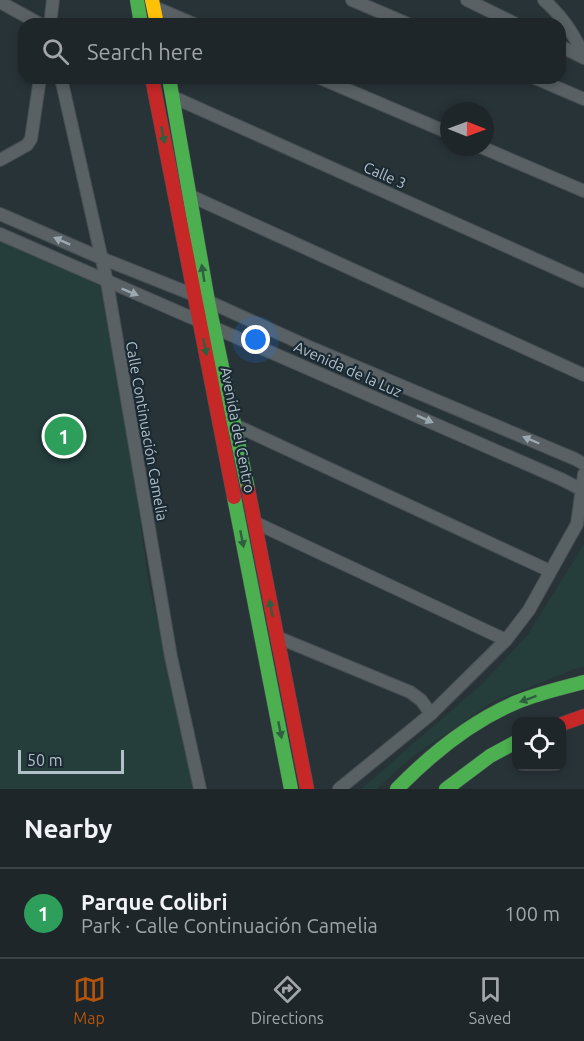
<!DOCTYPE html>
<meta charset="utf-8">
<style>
:root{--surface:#1e262a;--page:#2b3236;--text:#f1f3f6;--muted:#a1a5a8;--line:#3c4347;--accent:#b45309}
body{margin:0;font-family:Ubuntu,sans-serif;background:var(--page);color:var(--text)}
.controls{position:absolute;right:18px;bottom:18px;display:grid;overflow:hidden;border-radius:12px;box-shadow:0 3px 9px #0003}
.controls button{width:54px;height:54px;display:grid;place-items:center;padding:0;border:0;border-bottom:2px solid var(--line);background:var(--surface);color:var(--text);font:30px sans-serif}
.compass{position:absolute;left:440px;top:102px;width:54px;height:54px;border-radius:50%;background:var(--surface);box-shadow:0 3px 9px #0003;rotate:91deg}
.scale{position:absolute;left:18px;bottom:15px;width:106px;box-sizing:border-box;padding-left:6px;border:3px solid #b2c0c9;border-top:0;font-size:16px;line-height:21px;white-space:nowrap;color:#b2c0c9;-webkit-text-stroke:4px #1b2a32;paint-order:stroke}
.you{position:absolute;left:256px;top:340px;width:21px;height:21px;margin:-15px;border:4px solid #fff;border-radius:50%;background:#1a73e8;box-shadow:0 0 0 9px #1a73e833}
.badge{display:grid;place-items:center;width:39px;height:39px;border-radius:50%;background:var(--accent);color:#fff;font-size:20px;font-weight:700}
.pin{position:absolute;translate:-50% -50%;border:3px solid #fff;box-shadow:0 2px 6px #0006}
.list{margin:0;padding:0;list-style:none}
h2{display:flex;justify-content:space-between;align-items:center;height:78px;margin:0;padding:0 24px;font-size:26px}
h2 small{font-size:20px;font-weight:400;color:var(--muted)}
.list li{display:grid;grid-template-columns:39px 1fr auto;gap:18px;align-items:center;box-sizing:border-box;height:90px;padding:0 24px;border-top:2px solid var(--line)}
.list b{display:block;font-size:22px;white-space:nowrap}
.list p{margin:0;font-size:20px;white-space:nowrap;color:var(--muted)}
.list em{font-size:20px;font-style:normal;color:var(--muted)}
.icon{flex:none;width:33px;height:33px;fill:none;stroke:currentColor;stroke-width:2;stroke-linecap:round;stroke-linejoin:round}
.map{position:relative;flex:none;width:584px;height:789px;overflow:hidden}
.search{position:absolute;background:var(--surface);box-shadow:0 3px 9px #0003;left:18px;right:18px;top:18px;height:66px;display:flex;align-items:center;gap:15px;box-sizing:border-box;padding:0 21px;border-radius:18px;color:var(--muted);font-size:22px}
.sheet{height:168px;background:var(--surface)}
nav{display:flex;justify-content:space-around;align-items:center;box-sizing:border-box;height:84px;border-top:2px solid var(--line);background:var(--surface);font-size:16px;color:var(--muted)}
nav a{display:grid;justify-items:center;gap:3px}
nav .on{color:var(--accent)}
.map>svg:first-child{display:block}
.green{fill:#253d3b}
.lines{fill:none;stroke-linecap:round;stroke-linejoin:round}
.street-casing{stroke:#464e52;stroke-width:14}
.fast-casing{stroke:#464e52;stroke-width:15}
.slow-casing{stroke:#464e52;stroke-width:15}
.jam-casing{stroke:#464e52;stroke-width:15}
.street{stroke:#596165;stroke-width:12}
.fast{stroke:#4caf50;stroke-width:14}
.slow{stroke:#ffc107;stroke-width:14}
.jam{stroke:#c62828;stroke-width:14}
.oneway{fill:#2f5f3e}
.oneway2{fill:#9ca8b0}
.labels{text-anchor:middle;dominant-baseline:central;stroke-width:4.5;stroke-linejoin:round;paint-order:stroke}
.street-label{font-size:15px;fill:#b2c0c9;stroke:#1b2a32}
</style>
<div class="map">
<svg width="584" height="789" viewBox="0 0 584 789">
<rect width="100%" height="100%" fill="#283338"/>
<g class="green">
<path d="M0,235L109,291L148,580L196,789H0Z"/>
<path d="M584,544V667L574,669L493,702L413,756L377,789H361L482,684L527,636Z"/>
</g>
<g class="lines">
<defs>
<g id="street">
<path d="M352,0L408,24"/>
<path d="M467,0L516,24"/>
<path d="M544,0C563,17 574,34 584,57"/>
<path d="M0,2L40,24"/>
<path d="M154,7L194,24"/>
<path d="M50,24L53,0"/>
<path d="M560,46L584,58"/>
<path d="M61,78L107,282L171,657L200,789"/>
<path d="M320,78L449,133"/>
<path d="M535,78L584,99"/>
<path d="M173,97L584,281"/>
<path d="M481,147L584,191"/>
<path d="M0,160L27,145L31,139L40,78"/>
<path d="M191,196L584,375"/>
<path d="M0,214L101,258L194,295L307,346L575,459L584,464"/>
<path d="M0,234L563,480L584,491"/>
<path d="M235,425L550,571"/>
<path d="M254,522L506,640"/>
<path d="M277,637L410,692L421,700L431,714"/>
<path d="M339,789L431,714L506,640L529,610L577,524L584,474"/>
</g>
<g id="fast">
<path d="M137,0L141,24"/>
<path d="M169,78L208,301L248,489"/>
<path d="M234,497L291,789"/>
<path d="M397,789C431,754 472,721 517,702C539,693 562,688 584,682"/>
<path d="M446,789L490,756L516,742"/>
</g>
<path id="slow" d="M152,0L157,24"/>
<g id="jam">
<path d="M152,78L234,497"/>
<path d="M248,489L307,789"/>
<path d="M562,724L584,716"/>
</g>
</defs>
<use href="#street" class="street-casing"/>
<use href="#fast" class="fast-casing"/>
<use href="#slow" class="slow-casing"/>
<use href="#jam" class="jam-casing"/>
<use href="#street" class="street"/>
<use href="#fast" class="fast"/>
<use href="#slow" class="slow"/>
<use href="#jam" class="jam"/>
</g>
<defs><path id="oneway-solid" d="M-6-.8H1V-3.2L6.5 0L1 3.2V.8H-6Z" transform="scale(1.5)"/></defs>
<g class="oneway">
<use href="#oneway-solid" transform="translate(163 135) rotate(79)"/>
<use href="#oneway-solid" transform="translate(203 273) rotate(-99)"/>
<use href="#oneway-solid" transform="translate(205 347) rotate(79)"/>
<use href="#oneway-solid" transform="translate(242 539) rotate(79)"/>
<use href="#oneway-solid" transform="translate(271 608) rotate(-101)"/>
<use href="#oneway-solid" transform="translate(528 699) rotate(160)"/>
<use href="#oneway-solid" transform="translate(280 730) rotate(79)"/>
</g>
<g class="oneway2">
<use href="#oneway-solid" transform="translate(62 241) rotate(-156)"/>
<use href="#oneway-solid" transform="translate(130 292) rotate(22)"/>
<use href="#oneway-solid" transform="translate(425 419) rotate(24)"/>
<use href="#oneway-solid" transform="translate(531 440) rotate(-157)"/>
</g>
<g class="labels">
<g class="street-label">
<text transform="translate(385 175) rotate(24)">Calle 3</text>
<text transform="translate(348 369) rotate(24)">Avenida de la Luz</text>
<text transform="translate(238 430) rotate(79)">Avenida del Centro</text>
<text transform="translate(147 431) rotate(80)">Calle Continuación Camelia</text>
</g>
</g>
</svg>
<div class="controls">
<button><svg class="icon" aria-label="locate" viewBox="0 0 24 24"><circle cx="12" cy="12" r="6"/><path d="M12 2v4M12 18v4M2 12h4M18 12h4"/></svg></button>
</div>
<svg class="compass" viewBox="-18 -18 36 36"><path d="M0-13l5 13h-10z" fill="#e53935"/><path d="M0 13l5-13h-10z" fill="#a1a5a8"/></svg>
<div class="scale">50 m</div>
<div class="you"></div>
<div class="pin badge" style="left:64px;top:436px;background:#2e9e5b">1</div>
<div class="search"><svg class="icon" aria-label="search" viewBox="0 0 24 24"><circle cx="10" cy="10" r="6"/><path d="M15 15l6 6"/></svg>Search here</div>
</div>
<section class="sheet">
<h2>Nearby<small></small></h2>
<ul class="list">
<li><span class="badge" style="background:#2e9e5b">1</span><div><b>Parque Colibri</b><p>Park · Calle Continuación Camelia</p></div><em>100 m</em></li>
</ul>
</section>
<nav>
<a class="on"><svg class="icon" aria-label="map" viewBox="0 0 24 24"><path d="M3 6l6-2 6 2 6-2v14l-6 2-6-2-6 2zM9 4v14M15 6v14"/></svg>Map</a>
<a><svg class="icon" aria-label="directions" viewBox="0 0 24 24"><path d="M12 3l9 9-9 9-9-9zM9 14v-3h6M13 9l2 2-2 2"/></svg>Directions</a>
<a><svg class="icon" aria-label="saved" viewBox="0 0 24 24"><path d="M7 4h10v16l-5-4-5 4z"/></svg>Saved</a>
</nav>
